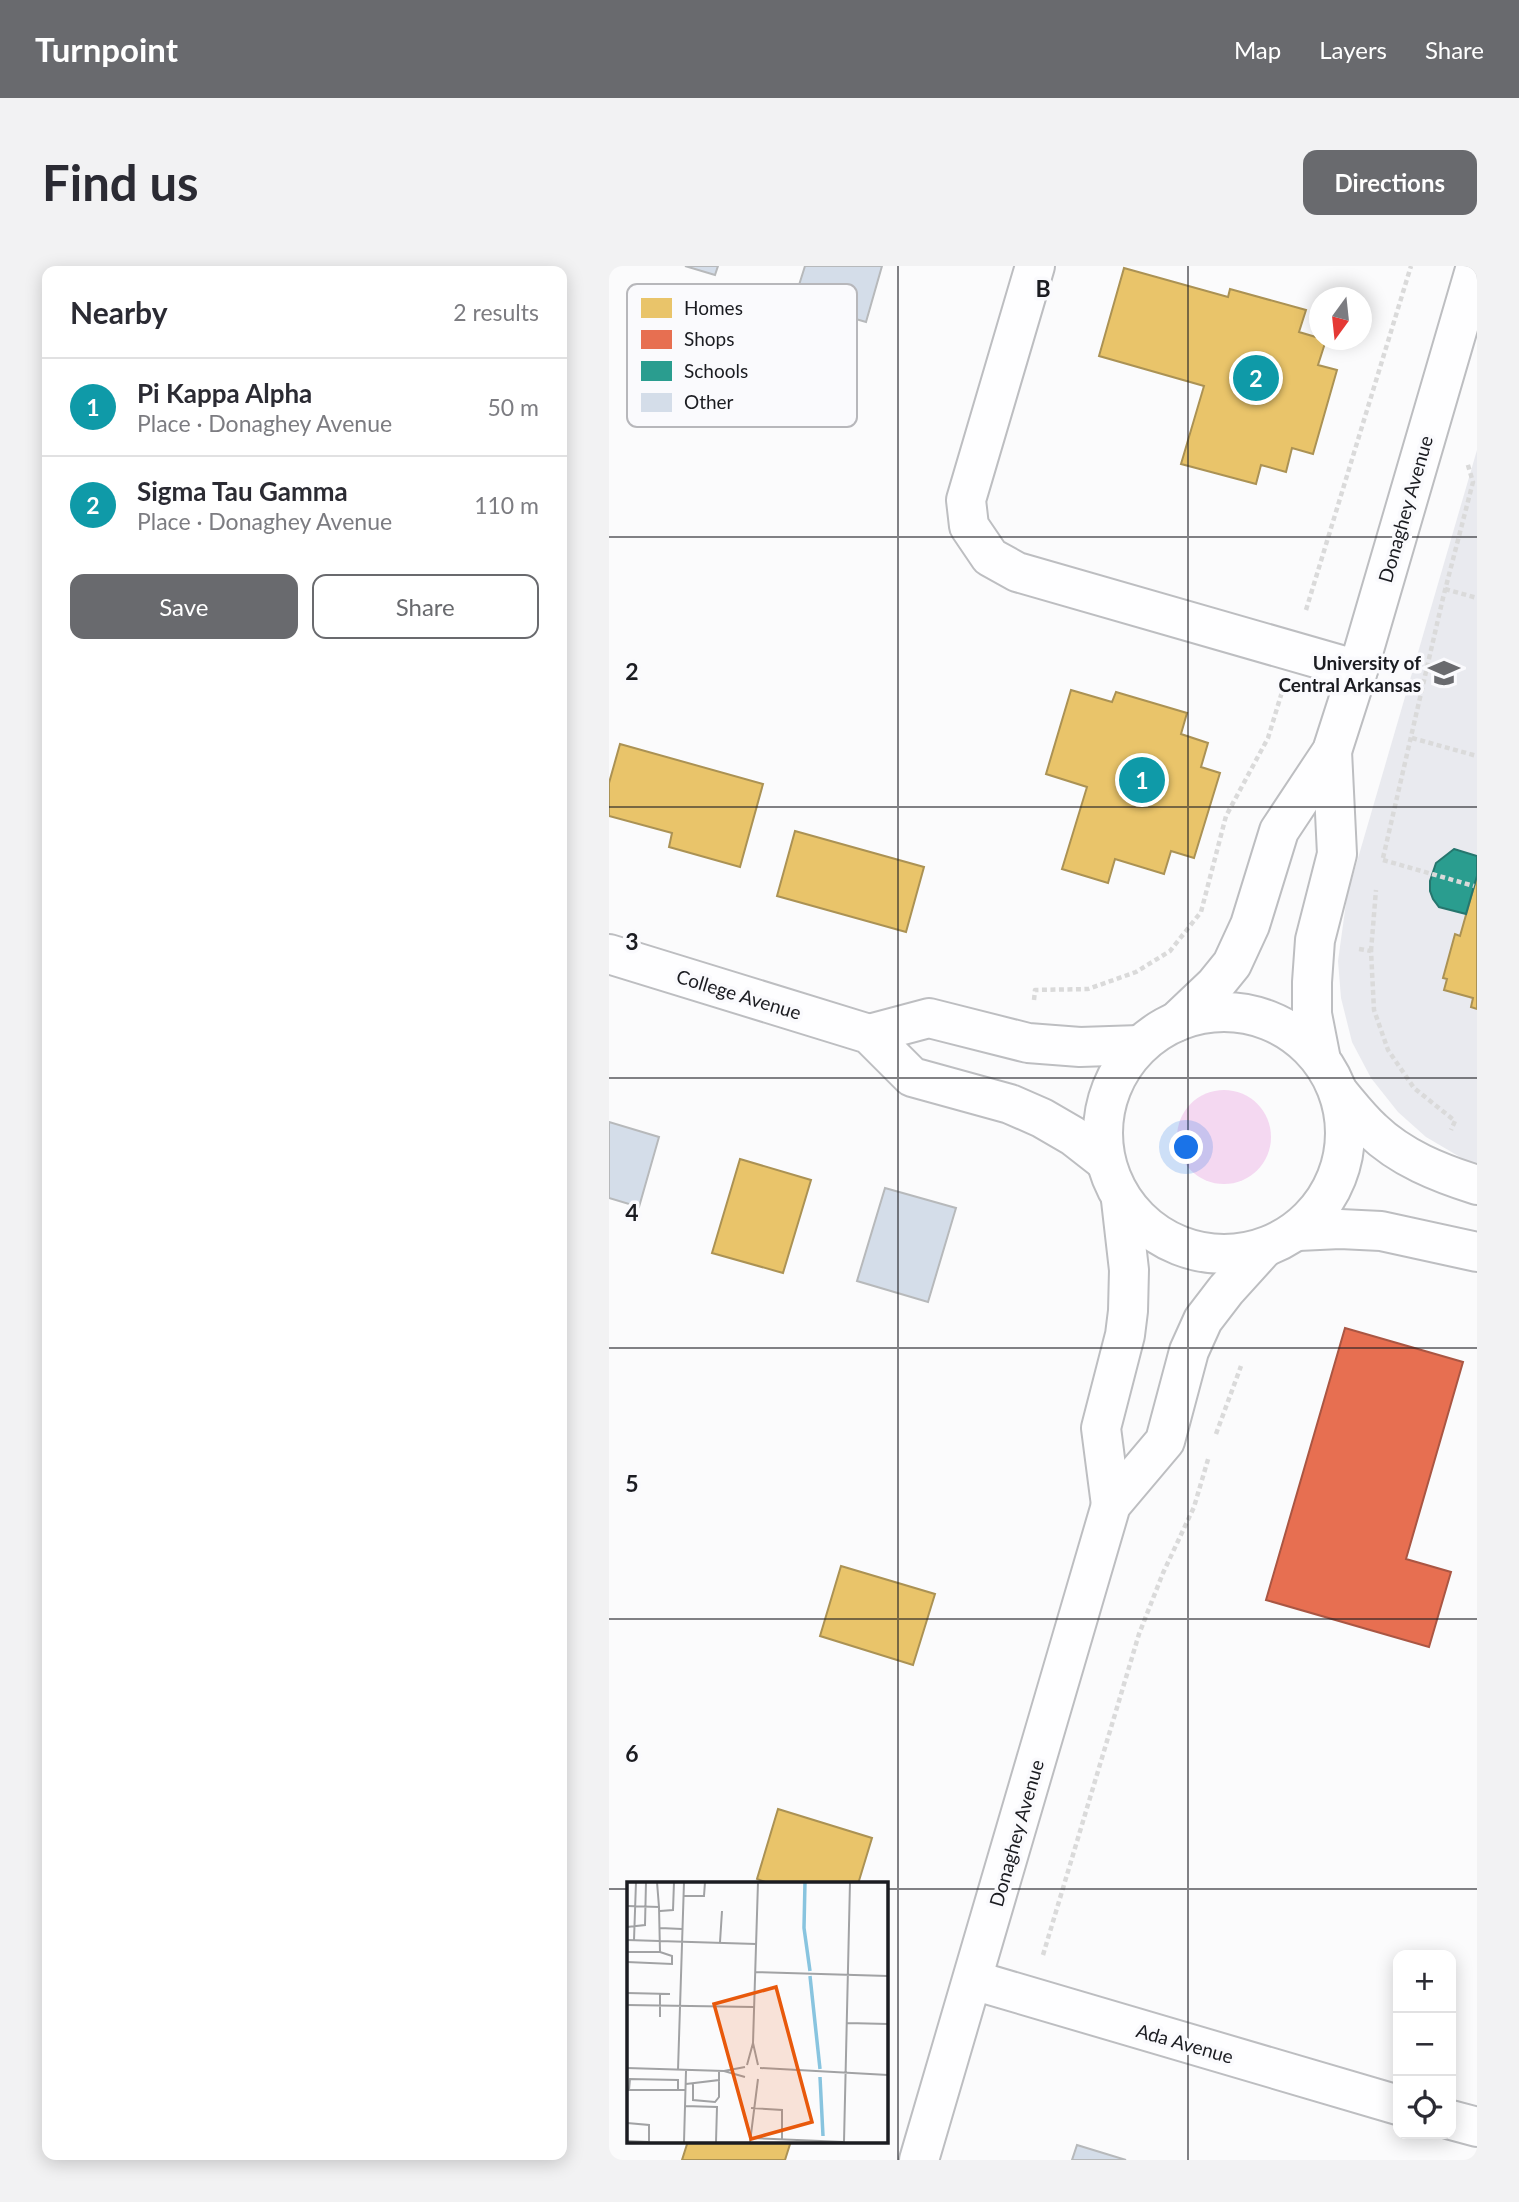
<!DOCTYPE html>
<meta charset="utf-8">
<style>
:root{--surface:#fff;--page:#f2f2f3;--text:#2b2b33;--muted:#7c7c81;--line:#e1e1e2;--accent:#696a6e}
body{margin:0;font-family:Lato,sans-serif;background:var(--page);color:var(--text)}
.controls{position:absolute;right:21px;bottom:21px;display:grid;overflow:hidden;border-radius:14px;box-shadow:0 4px 18px #0003}
.controls button{width:63px;height:63px;display:grid;place-items:center;padding:0;border:0;border-bottom:2px solid var(--line);background:var(--surface);color:var(--text);font:35px sans-serif}
.compass{position:absolute;left:700px;top:21px;width:63px;height:63px;border-radius:50%;background:var(--surface);box-shadow:0 4px 18px #0003;rotate:195deg}
.you{position:absolute;left:578px;top:882px;width:24px;height:24px;margin:-18px;border:5px solid #fff;border-radius:50%;background:#1a73e8;box-shadow:0 0 0 10px #1a73e833}
.badge{display:grid;place-items:center;width:46px;height:46px;border-radius:50%;background:var(--accent);color:#fff;font-size:23px;font-weight:700}
.pin{position:absolute;translate:-50% -50%;border:4px solid #fff;box-shadow:0 2px 7px #0006}
.list{margin:0;padding:0;list-style:none}
h2{display:flex;justify-content:space-between;align-items:center;height:91px;margin:0;padding:0 28px;font-size:30px}
h2 small{font-size:23px;font-weight:400;color:var(--muted)}
.list li{display:grid;grid-template-columns:46px 1fr auto;gap:21px;align-items:center;box-sizing:border-box;height:98px;padding:0 28px;border-top:2px solid var(--line)}
.list b{display:block;font-size:26px;white-space:nowrap}
.list p{margin:0;font-size:23px;white-space:nowrap;color:var(--muted)}
.list em{font-size:23px;font-style:normal;color:var(--muted)}
.actions{display:flex;gap:14px;padding:21px 28px}
.actions a{flex:1;padding:16px 0;border:2px solid var(--accent);border-radius:14px;text-align:center;font-size:24px;color:var(--accent)}
.actions .main{background:var(--accent);color:#fff}
.icon{flex:none;width:38px;height:38px;fill:none;stroke:currentColor;stroke-width:2;stroke-linecap:round;stroke-linejoin:round}
.map{position:relative;flex:none;width:868px;height:1894px;overflow:hidden;border-radius:14px}
header{display:flex;align-items:center;gap:42px;box-sizing:border-box;height:98px;padding:0 35px;background:var(--accent);color:#fff}
header strong{font-size:33px}
nav{display:flex;gap:38px;margin-inline-start:auto;font-size:24px}
.intro{display:flex;align-items:center;justify-content:space-between;box-sizing:border-box;height:168px;padding:0 42px}
h1{margin:0;font-size:49px}
.button{padding:18px 32px;border-radius:14px;background:var(--accent);color:#fff;font-size:24px;font-weight:700}
main{display:flex;gap:42px;padding:0 42px}
aside{flex:1;background:var(--surface);border-radius:14px;box-shadow:0 4px 18px #0003}
.map>svg:first-child{display:block}
.built{fill:#e9eaef}
.green{fill:#f4d8f1}
.homes{fill:#e9c46a;stroke:#ab9254;stroke-width:2}
.shops{fill:#e76f51;stroke:#aa5643;stroke-width:2}
.schools{fill:#2a9d8f;stroke:#26766e;stroke-width:2}
.building{fill:#d4dde9;stroke:#b7b9bb;stroke-width:2}
.lines{fill:none;stroke-linecap:round;stroke-linejoin:round}
.minor-casing{stroke:#bdbec1;stroke-width:42}
.path{stroke:#dadada;stroke-width:4.5;stroke-dasharray:5 3.5;stroke-linecap:butt}
.minor{stroke:#fefeff;stroke-width:38}
.grid{fill:none;stroke:#1b1c21;stroke-width:2;stroke-opacity:0.55}
.labels{text-anchor:middle;dominant-baseline:central;stroke-width:7;stroke-linejoin:round;paint-order:stroke}
.street-label{font-size:19px;fill:#1b1c21;stroke:#fafafd}
.poi-label{font-size:19px;font-weight:bold;fill:#1b1c21;stroke:#fafafd;text-anchor:end}
.inset-river{fill:none;stroke:#88c4df;stroke-width:3.5}
.inset-road{fill:none;stroke:#a1a2a4;stroke-width:2}
.view{fill:#e8590c;fill-opacity:0.15;stroke:#e8590c;stroke-width:3.5}
.inset-edge{fill:none;stroke:#1b1c21;stroke-width:3.5}
.key{fill:#fafafd;stroke:#b7b7bb;stroke-width:2}
.key-label{font-size:19px;fill:#1b1c21}
.grid-label{font-size:23px;text-anchor:middle;font-weight:bold;fill:#1b1c21;stroke:#fafafd;stroke-width:7;stroke-linejoin:round;paint-order:stroke}
</style>
<header>
<strong>Turnpoint</strong>
<nav><a>Map</a><a>Layers</a><a>Share</a></nav>
</header>
<div class="intro"><h1>Find us</h1><a class="button">Directions</a></div>
<main>
<aside>
<h2>Nearby<small>2 results</small></h2>
<ul class="list">
<li><span class="badge" style="background:#0f9aa8">1</span><div><b>Pi Kappa Alpha</b><p>Place · Donaghey Avenue</p></div><em>50 m</em></li>
<li><span class="badge" style="background:#0f9aa8">2</span><div><b>Sigma Tau Gamma</b><p>Place · Donaghey Avenue</p></div><em>110 m</em></li>
</ul>
<div class="actions"><a class="main">Save</a><a>Share</a></div>
</aside>
<div class="map">
<svg width="868" height="1894" viewBox="0 0 868 1894">
<rect width="100%" height="100%" fill="#fbfbfc"/>
<path class="built" d="M868,184V901L817,871L789,846L762,812L743,776L732,732L729,695L738,630Z"/>
<circle class="green" cx="615" cy="871" r="47"/>
<g class="homes">
<path d="M515,2L619,31L621,23L697,44L690,66L717,74L709,99L728,104L704,188L683,182L677,206L652,199L647,218L572,198L595,120L490,90Z"/>
<path d="M462,424L503,436L507,426L578,447L572,468L599,477L592,501L611,507L585,592L562,585L555,608L506,593L499,617L453,603L478,521L437,508Z"/>
<path d="M11,478L154,518L131,601L60,581L63,567L0,550V517Z"/>
<path d="M186,565L315,601L297,666L168,630Z"/>
<path d="M868,610V743L862,741L864,732L835,724L838,713L834,712L846,668L851,670Z"/>
<path d="M131,893L202,914L174,1007L103,987Z"/>
<path d="M232,1300L326,1328L304,1399L211,1370Z"/>
<path d="M169,1543L263,1572L249,1618H162L148,1613Z"/>
<path d="M79,1875H182L176,1894H73Z"/>
</g>
<path class="shops" d="M736,1062L854,1096L797,1293L842,1306L820,1381L657,1334Z"/>
<path class="schools" d="M845,583L868,590V610L857,648L830,641L824,633L821,625V615L827,597Z"/>
<g class="building">
<path d="M76,0H109L106,9Z"/>
<path d="M196,0H273L257,56L185,35Z"/>
<path d="M0,856L50,871L30,941L0,932Z"/>
<path d="M276,922L347,942L319,1036L248,1015Z"/>
<path d="M468,1879L517,1894H463Z"/>
</g>
<g class="lines">
<defs>
<g id="minor">
<path d="M426,0L357,234L360,260L381,291L408,306L749,404"/>
<path d="M0,688L260,768L303,811L401,838L433,852L464,870L496,895"/>
<circle cx="615" cy="867" r="121"/>
<path d="M567,756L606,719L623,698L641,659L670,565L723,485L749,404L867,0"/>
<path d="M260,768L320,752L419,777L471,781L531,779"/>
<path d="M712,794L703,748V716L706,674L728,588L723,485"/>
<path d="M730,827C741,840 751,853 763,864C792,892 830,907 868,919"/>
<path d="M689,965L731,963L772,965L868,986"/>
<path d="M502,1239L492,1162L516,1069L519,1045L520,1004L512,934"/>
<path d="M364,1714L789,1839"/>
<path d="M842,1854L868,1861"/>
<path d="M310,1894L502,1239L556,1175L580,1085L594,1054L617,1024L655,982"/>
</g>
</defs>
<use href="#minor" class="minor-casing"/>
<g class="path">
<path d="M836,323L868,332"/>
<path d="M697,344L802,0"/>
<path d="M803,472L868,490"/>
<path d="M774,592L834,332L864,216L858,196"/>
<path d="M774,594L865,620"/>
<path d="M750,683L762,685L765,744L779,784L805,822L846,855L842,864"/>
<path d="M762,685L767,624"/>
<path d="M425,734L426,724L479,723L527,706L561,685L592,646L617,550L659,472L673,426"/>
<path d="M607,1168L632,1100"/>
<path d="M434,1689L530,1368L554,1307L585,1241L600,1190"/>
</g>
<use href="#minor" class="minor"/>
</g>
<path class="grid" d="M289,0V1894M579,0V1894M0,271H868M0,541H868M0,812H868M0,1082H868M0,1353H868M0,1623H19M276,1623H868"/>
<defs>
<symbol id="university-bare" viewBox="-9 -9 18 18"><path d="M0-5L7-2L0 1L-7-2ZM-4 1L0 2.5L4 1V4Q0 6-4 4Z" fill="#696a6e" stroke="#fafafd" stroke-width="2.5" paint-order="stroke"/></symbol>
</defs>
<g fill-rule="evenodd">
<use href="#university-bare" x="813" y="385" width="44" height="44"/>
</g>
<g class="labels">
<g class="street-label">
<text transform="translate(796 243) rotate(-74)">Donaghey Avenue</text>
<text transform="translate(130 728) rotate(17)">College Avenue</text>
<text transform="translate(407 1567) rotate(-74)">Donaghey Avenue</text>
<text transform="translate(576 1777) rotate(16)">Ada Avenue</text>
</g>
<g class="poi-label">
<text x="812" y="396">University of<tspan x="812" dy="22">Central Arkansas</tspan></text>
</g>
</g>
<g transform="translate(18 1616)">
<rect width="261" height="261" fill="#fbfbfc"/>
<path class="inset-river" d="M178,0L177,46L183,89M183,94L193,187M193,195L196,254"/>
<path class="inset-road" d="M56,14H77L78,0M0,24L32,25L30,0M33,29L46,28L47,0M0,45L18,43L19,0M33,46L55,47M0,58L129,62M7,58L9,0M93,60L95,29M0,70H33M0,80L45,82V74L33,70L32,25M128,90L261,94M0,111L43,112M0,123L127,125M33,135V112M220,141L261,142M126,161L131,183M120,183L126,161L131,0M0,186L97,189L118,195M133,186L261,193M51,188L57,0M97,189L118,185M59,202L92,198V189M66,202V218L88,220L92,215V198M0,208H59M2,208L3,197L51,198V208M58,224L90,225L89,260M124,226L155,228V257M0,241L22,243V260M124,256L217,260M0,259L22,260M57,260L59,189M123,260L131,197M217,260L223,0"/>
<path class="view" d="M149,105L185,240L124,257L87,122Z"/>
<rect width="261" height="261" class="inset-edge"/>
</g>
<rect x="18" y="18" width="230" height="143" rx="10" class="key"/>
<rect x="32" y="32" width="31" height="20" fill="#e9c46a"/>
<rect x="32" y="64" width="31" height="19" fill="#e76f51"/>
<rect x="32" y="95" width="31" height="20" fill="#2a9d8f"/>
<rect x="32" y="127" width="31" height="19" fill="#d4dde9"/>
<g class="key-label">
<text x="75" y="49">Homes</text>
<text x="75" y="80">Shops</text>
<text x="75" y="112">Schools</text>
<text x="75" y="143">Other</text>
</g>
<g class="grid-label">
<text x="434" y="31">B</text>
<text x="23" y="414">2</text>
<text x="23" y="684">3</text>
<text x="23" y="955">4</text>
<text x="23" y="1226">5</text>
<text x="23" y="1496">6</text>
</g>
</svg>
<div class="controls">
<button>+</button>
<button>−</button>
<button><svg class="icon" aria-label="locate" viewBox="0 0 24 24"><circle cx="12" cy="12" r="6"/><path d="M12 2v4M12 18v4M2 12h4M18 12h4"/></svg></button>
</div>
<svg class="compass" viewBox="-18 -18 36 36"><path d="M0-13l5 13h-10z" fill="#e53935"/><path d="M0 13l5-13h-10z" fill="#7c7c81"/></svg>
<div class="you"></div>
<div class="pin badge" style="left:533px;top:514px;background:#0f9aa8">1</div>
<div class="pin badge" style="left:647px;top:112px;background:#0f9aa8">2</div>
</div>
</main>
